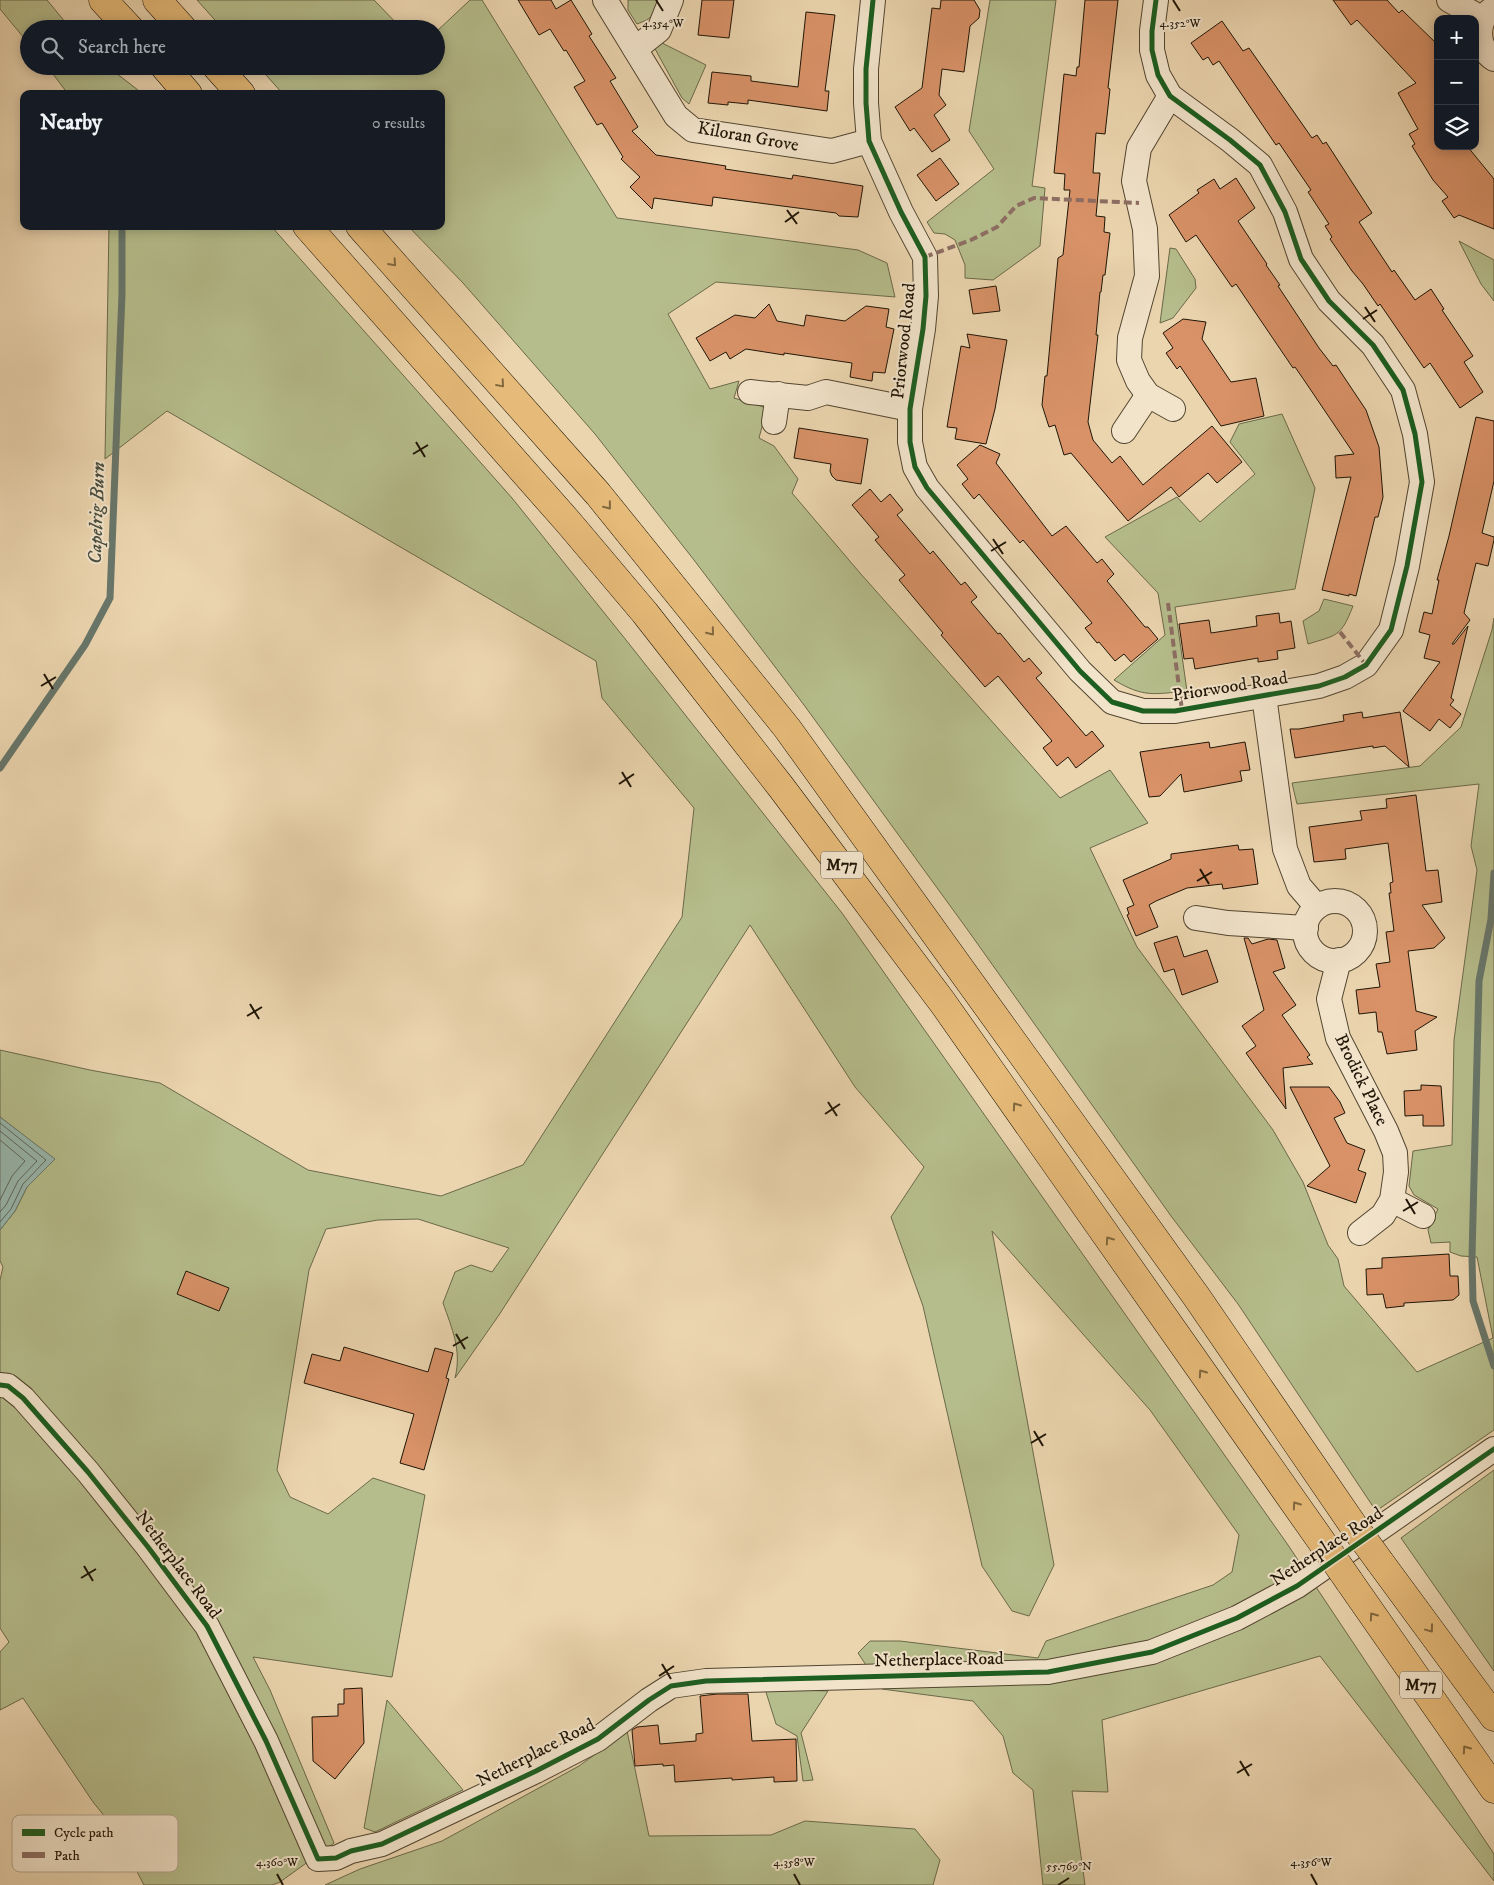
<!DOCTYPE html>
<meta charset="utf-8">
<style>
:root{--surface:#171b24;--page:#242831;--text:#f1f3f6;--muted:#9ea1a6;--line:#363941}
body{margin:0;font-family:"IM FELL DW Pica",serif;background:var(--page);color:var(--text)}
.controls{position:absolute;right:15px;top:15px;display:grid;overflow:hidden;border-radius:10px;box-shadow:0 2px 12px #0003}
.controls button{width:45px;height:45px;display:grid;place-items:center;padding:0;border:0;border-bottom:1px solid var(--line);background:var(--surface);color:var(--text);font:25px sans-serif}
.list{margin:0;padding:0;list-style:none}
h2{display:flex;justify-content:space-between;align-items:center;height:65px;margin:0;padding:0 20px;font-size:21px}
h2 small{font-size:16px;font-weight:400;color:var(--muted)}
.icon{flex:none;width:28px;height:28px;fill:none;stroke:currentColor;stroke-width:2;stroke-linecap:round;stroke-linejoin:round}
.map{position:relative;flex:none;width:1494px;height:1885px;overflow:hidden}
.search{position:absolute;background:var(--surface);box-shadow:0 2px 12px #0003;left:20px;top:20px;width:425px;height:55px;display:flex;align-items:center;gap:12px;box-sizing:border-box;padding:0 18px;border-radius:28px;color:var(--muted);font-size:19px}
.panel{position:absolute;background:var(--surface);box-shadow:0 2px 12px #0003;left:20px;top:90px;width:425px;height:140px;border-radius:10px}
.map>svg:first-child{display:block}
.green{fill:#b6bd8c;stroke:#6a6949}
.water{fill:#98b8af;stroke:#68776b}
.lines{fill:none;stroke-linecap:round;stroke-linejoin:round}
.shore{stroke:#5c665a;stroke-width:1}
.stream{stroke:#68776b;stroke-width:7}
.building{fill:#d99268;stroke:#1f1506}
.minor-casing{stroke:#524530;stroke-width:26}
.highway-casing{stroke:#1f1506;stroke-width:29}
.minor{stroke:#f2e4cb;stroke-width:24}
.highway{stroke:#e6ba78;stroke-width:28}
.highway-bridge-casing{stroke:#1f1506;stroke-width:29;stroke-linecap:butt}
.highway-bridge{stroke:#e6ba78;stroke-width:28}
.quiet{stroke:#8d6e63;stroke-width:4;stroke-dasharray:8 4;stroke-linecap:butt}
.cycleway-casing{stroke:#f2e4cb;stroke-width:8}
.cycleway{stroke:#1b5e20;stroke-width:5}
.oneway{stroke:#82683f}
.ticks{fill:none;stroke:#1f1506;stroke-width:2}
.labels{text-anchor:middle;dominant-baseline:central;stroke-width:4;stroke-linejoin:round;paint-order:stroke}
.shield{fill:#f2e4cb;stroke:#5e5341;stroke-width:1}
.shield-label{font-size:16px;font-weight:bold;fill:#1f1506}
.street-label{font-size:18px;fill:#1f1506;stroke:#f2e4cb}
.water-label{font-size:19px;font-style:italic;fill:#494e41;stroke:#f2e4cb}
.key{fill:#f2e4cb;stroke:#b3a690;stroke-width:1}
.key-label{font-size:14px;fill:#1f1506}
.ticks-label{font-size:12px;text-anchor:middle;fill:#1f1506;stroke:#f2e4cb;stroke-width:4;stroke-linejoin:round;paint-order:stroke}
</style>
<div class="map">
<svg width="1494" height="1885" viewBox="0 0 1494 1885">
<rect width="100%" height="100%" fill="#ebd5af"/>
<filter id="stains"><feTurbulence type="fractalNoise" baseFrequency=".004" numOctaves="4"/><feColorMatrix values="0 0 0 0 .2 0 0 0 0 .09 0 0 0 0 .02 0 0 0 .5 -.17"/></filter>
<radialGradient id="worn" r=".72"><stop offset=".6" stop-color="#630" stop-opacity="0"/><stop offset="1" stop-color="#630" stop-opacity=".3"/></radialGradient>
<g class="green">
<path d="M0,0H47L71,29H29V44L0,9Z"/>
<path d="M197,0H374L402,29H223Z"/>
<path d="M470,0H482L617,218L858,250L887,263L895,297L716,282L668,314L710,389L739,381L734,398L767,408L759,438L774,446L798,479L792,493L860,573L1060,798L1110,770L1148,823L1090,848L1137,947L1273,1130L1303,1182L1328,1245L1338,1259L1344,1286L1417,1372L1493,1338L1477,1257L1461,1256L1450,1252V1242L1431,1243L1428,1230L1438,1209L1414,1195L1409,1186L1413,1151L1452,1145L1454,1040L1477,870L1471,846L1479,784L1297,804L1292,783L1420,766L1461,727L1492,630L1494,618V1430L1376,1511L1238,1304L1171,1216L967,929L804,705L694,560L595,434L463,283L408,226H441V94H283L258,66H436V32Z"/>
<path d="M628,0H660C658,14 651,19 637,24L628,10Z"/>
<path d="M990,0H1056L1032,186L1045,188L1040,246L993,280L965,278V265L955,240L945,234L934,233L927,222L994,169L969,131Z"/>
<path d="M660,42L706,65L689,104L682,98L654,47Z"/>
<path d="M47,66H107L143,94H68Z"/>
<path d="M109,226H271L512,498L626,640L842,913L1288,1545L1494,1854V1881L1320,1656L1102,1720L1108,1792L1072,1791L1085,1885H1043L1033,1790L1013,1773L1003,1736L973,1701L882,1689L858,1653L870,1641H900L1038,1658L1046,1641L1213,1585L1232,1572L1239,1535L1150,1410L992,1231L1054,1565L1029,1616L1012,1611L982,1566L923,1306L891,1217L924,1167L855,1087L750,925L499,1315L455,1378C462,1350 452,1329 443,1303L455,1272L471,1265L492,1272L509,1248L418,1219L378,1220L326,1229L309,1270L277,1470L290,1497L328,1514L373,1478L425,1495L392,1677L253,1657L270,1690L334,1843L280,1882L272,1885H144L114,1828L93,1802L23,1698L0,1710V1652L9,1642L0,1628V1280L3,1267L0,1261V1230L15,1211L27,1187L54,1159L0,1117V1050L90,1070L160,1083L308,1170L441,1196L523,1165L682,917L694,808L602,698L596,661L167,411L105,459Z"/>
<path d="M1459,241L1494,260V301L1481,284Z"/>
<path d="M1170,248L1176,249L1195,279L1196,288L1173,318L1160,323Z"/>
<path d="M1282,414L1315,488L1295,589L1175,607L1187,691C1154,694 1144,698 1114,680L1165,635L1158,593L1105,537L1177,497L1200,522L1255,474L1230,442L1239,424Z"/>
<path d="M1324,599L1353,606C1341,637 1337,635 1308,644L1303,621L1319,611Z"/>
<path d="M1494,1470V1671L1401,1538Z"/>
<path d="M765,1689L828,1691L801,1733L813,1780L803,1781L797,1736L776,1724Z"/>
<path d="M387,1700L463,1790L375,1832L364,1828Z"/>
<path d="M627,1731L649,1836L771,1835L805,1821L915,1829L940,1860L933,1885H325L360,1869L442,1841L579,1766Z"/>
</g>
<path class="water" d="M0,1117L55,1159L27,1187L15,1211L0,1230Z"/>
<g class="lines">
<g class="shore">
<path d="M0,1123L46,1160L23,1184L11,1209L0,1222"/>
<path d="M0,1131L37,1161L18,1181L6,1205L0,1212"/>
<path d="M0,1140L25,1161L12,1176L0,1200"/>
</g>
<g class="stream">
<path d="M0,768L85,645L110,598L122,294V226"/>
<path d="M1494,873L1491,919L1479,981L1472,1257L1473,1301L1494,1366"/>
</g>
</g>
<g class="building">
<path d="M518,0H551L556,9L571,0L592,34L589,36L616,78L610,81L638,127L632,131L656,155L726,166L725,169L792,179L793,175L863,186L858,217L839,216L836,213L713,197L712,206L654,198L652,209L630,187L640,177L621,159L623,157L602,123L597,125L574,87L585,81L566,50L564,51L550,29L539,35Z"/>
<path d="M702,0H734L729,38L698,35Z"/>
<path d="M941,0H974L980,10L979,18L970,26L964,72L942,69L939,95L946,105L934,115L950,140L932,152L914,128L910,131L895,107L922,88L932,8L940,9Z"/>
<path d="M1085,0H1118L1108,88L1110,89L1105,134L1096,133L1093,173H1100L1096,216L1105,217L1104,232L1110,233L1105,275H1103L1101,292H1100L1096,335H1098L1088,422L1093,440L1112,463L1120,456L1143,485L1212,426L1242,462L1217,483L1208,473L1179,497L1171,487L1128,521L1071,453L1064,455L1055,425L1049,427L1042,405L1045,376H1047L1058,258L1063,255L1070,190H1064L1065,174L1054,173L1064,74L1076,76L1077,67H1079Z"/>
<path d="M1333,0H1387L1399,13L1402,10L1438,45V146H1467L1494,179V229L1459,215L1454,218L1442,201L1448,197L1433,180L1412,146L1415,144L1409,134L1418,129L1398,93L1416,83L1357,20L1351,25Z"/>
<path d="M806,12L835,15L825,91H829L827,111L748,100V104L728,102V105L708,103L712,72L751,76V81L798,87Z"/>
<path d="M1222,21L1243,51L1249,48L1312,138L1317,135L1323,144L1326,142L1372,213L1359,222L1392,272L1394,270L1415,300L1431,289L1444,309L1442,310L1473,356L1464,362L1483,392L1460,408L1430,363L1424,368L1380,304L1378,306L1363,284L1352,271L1330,239L1332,237L1325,226L1329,224L1308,192L1311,190L1279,143L1276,145L1219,61L1213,65L1208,57L1203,60L1191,43Z"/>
<path d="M940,158L959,184L936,201L917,175Z"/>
<path d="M1236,178L1255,208L1238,221L1267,264L1266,265L1280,285L1278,286L1319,348L1333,366L1336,365L1366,410L1379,447L1383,497L1378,517H1375L1356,596L1349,594V596L1322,590L1351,477L1336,478L1335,456L1354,454L1304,380L1295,367L1293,368L1236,284L1232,287L1196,235L1186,242L1169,215L1199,193L1197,190L1214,179L1220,189Z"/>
<path d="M996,286L1000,311L973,314L969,290Z"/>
<path d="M769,304L777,321L804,326L806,315L845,321L866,306L889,309L886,327L894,329L885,373L873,372L872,381L850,377L852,363L784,353V355L746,349L730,359L726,352L710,361L696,338L735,315L755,318Z"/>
<path d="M1183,319L1206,322L1202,339L1231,382L1256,378L1264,416L1221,426L1180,366L1177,369L1166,353L1173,348L1163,333Z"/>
<path d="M967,334L1007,340L995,409L986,444L955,439L957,428L947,427L961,346L970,348Z"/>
<path d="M1476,417L1494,421V481L1482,533L1494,537V540L1488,566L1476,563L1464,613L1470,620L1452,644H1454L1468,626L1451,698L1454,700L1450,705L1461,714L1450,728L1439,719L1430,731L1403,711L1440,662L1424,658L1430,635L1419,632L1424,612L1432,614L1439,580H1437L1449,536Z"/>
<path d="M799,428L868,439L861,484L836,480L832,476L830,471L831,464L794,458Z"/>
<path d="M980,445L1000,454L996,463L1052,536L1066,526L1097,563L1102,559L1114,574L1107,581L1145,627H1148L1158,639L1131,662L1124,654L1115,661L1099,642L1097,643L1085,628L1092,623L1023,540L1020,543L979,494L974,499L962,484L968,479L957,465Z"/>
<path d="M870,489L881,502L890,494L903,510L897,515L930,554L933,551L961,585L965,582L977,597L971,602L998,634L1000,633L1024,662L1029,658L1042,673L1036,678L1086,736L1092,731L1104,746L1076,768L1068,757L1057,766L1043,748L1052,741L998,676L985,687L941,635L943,633L899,580L905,575L875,540L879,537L852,505Z"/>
<path d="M1279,613L1280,623L1291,621L1295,648L1277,651L1278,659L1258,662V658L1195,669L1193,658L1184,659L1179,624L1209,620L1211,633L1257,626L1256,616Z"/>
<path d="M1362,712L1363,718L1400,712L1409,767L1385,746L1373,748V746L1295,758L1290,729H1299L1344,721L1343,715Z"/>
<path d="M1209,742L1210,748L1245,742L1250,770L1240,771L1242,781L1184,792L1181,774L1160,796L1149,797L1140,752Z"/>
<path d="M1416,795L1426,871L1438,870L1442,902L1422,905L1445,938L1434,948L1408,951L1416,1011L1437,1017L1415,1031L1417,1050L1387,1054L1382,1032H1378L1376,1012L1359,1014L1356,990L1380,987L1376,964L1390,962L1386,932L1394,931L1389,893H1391L1390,883L1393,882L1388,843L1345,849L1346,859L1314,862L1309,827L1362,820L1360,811L1387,808L1386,799Z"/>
<path d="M1238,845L1239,850L1253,849L1258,884L1223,889L1222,884L1187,888L1156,901L1149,905L1158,927L1136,936L1127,915L1129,914L1127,908L1134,905L1123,880L1171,859V854Z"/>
<path d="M1177,936L1184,957L1207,950L1218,982L1182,995L1174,969L1164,972L1154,943Z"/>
<path d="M1244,938H1248L1252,944L1268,939L1277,940L1285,968L1273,972L1296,1005L1282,1015L1310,1055L1307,1057L1313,1064L1283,1068L1286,1109L1246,1053L1256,1046L1242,1026L1264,1010Z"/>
<path d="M1421,1085L1441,1086L1444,1126H1423V1115L1405,1116L1404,1091L1421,1090Z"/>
<path d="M1290,1087H1329L1340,1102L1345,1113L1334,1118L1347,1143L1365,1150L1358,1170L1366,1173L1356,1203L1307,1186L1330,1166Z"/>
<path d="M1449,1254L1450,1276H1458L1459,1295L1453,1300L1404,1303V1306L1386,1308L1383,1294L1367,1295L1366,1269L1382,1268V1258Z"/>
<path d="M186,1271L229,1288L219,1311L177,1294Z"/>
<path d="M344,1347L428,1372L435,1348L453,1353L446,1378L449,1379L424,1470L400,1463L414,1414L304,1383L312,1354L340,1361Z"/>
<path d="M362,1688L364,1743L335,1779L313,1761L312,1717L338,1716V1704H344V1689Z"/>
<path d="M717,1694H748L752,1741L796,1739L797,1781L774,1782V1777L732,1780V1778L675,1782L674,1765L663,1766V1764L635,1766L632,1730L637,1727L658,1725L660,1744L696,1741V1734L703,1733L700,1696Z"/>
</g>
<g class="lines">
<defs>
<g id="minor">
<path d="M605,0L676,116L693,130L832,151L869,141"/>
<path d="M873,0L866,69V103L869,141L901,212L925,257L926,296L923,329L910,409V442L915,467L927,488L1080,671L1112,702L1143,711H1175L1319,686L1345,677L1366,665L1391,630L1407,566L1422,482L1415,434L1403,390L1373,345L1329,301L1301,259L1285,212L1260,165L1230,140L1170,96L1158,75L1152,50V31L1156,0"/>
<path d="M1449,0L1483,19"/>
<path d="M1494,8C1475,19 1476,48 1494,59"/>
<path d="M635,49L659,30L671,0"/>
<path d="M1170,96L1139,148L1134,181L1145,229L1147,276L1130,338L1129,360L1138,381L1148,395L1173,409"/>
<path d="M750,392L808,398L826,392L910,409"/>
<path d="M774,422L778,394"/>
<path d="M1124,431L1148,395"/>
<path d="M1264,696L1285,849L1299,886L1317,907"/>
<circle cx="1335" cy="931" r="30"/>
<path d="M1196,918L1228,923L1306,928"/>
<path d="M1339,960L1329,999L1338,1038L1386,1131L1395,1153L1396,1172L1392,1200L1383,1215L1360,1233"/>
<path d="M1392,1200L1423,1216"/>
<path d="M0,1385L8,1386L23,1398L88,1472L148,1547L207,1626L266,1741L318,1859L336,1858L351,1851L382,1844L536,1771L598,1739L649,1700L671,1686L706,1681L1048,1672L1152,1652L1237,1618L1297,1586L1494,1449"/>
</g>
<g id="highway">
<path d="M103,0L130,29"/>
<path d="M157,0L183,29"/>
<path d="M164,66L188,94"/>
<path d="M216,66L241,94"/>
<path d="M307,226L569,523L645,613L781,787L943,1003L1324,1545"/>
<path d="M360,226L598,494L787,728L1196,1296L1353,1525"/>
<path d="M1380,1562L1494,1717"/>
<path d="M1349,1581L1494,1789"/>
</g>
</defs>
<use href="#minor" class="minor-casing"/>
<use href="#highway" class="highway-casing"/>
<use href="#minor" class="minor"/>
<use href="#highway" class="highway"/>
<defs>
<g id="highway-bridge">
<path d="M1353,1525L1380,1562"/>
<path d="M1324,1545L1349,1581"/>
</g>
</defs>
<use href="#highway-bridge" class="highway-bridge-casing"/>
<use href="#highway-bridge" class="highway-bridge"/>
<g class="quiet">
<path d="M925,257L971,240L997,227L1016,206L1034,198L1139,203"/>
<path d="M1168,603L1182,710"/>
<path d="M1340,632L1366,665"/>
</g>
<defs>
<g id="cycleway">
<path d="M873,0L866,69V103L869,141L901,212L925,257L926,296L923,329L910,409V442L915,467L927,488L1080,671L1112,702L1143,711H1175L1319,686L1345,677L1366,665L1391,630L1407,566L1422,482L1415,434L1403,390L1373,345L1329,301L1301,259L1285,212L1260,165L1230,140L1170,96L1158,75L1152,50V31L1156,0"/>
<path d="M0,1385L8,1386L23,1398L88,1472L148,1547L207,1626L266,1741L318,1859L336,1858L351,1851L382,1844L536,1771L598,1739L649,1700L671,1686L706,1681L1048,1672L1152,1652L1237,1618L1297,1586L1494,1449"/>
</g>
</defs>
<use href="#cycleway" class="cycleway-casing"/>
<use href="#cycleway" class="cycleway"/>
</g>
<defs><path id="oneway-chevron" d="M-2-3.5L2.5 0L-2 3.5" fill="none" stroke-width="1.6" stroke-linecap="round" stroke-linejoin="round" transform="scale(1.25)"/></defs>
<g class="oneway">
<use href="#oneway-chevron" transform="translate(393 263) rotate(48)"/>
<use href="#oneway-chevron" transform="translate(501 384) rotate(49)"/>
<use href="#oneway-chevron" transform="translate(608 506) rotate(51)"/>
<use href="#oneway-chevron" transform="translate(711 632) rotate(51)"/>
<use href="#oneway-chevron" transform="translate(1016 1106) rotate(-125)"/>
<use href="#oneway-chevron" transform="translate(1109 1240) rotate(-125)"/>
<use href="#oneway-chevron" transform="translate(1202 1373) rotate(-125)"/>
<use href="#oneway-chevron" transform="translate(1296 1505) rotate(-125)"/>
<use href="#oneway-chevron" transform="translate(1373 1616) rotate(-125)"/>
<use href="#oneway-chevron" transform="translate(1430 1629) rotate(53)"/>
<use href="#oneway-chevron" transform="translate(1466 1749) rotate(-125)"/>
</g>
<path class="ticks" d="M656,0L663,11M1173,0L1180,11M787,210L797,224M785,222L799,212M1365,307L1375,322M1363,319L1377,310M416,442L425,457M413,454L428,445M993,539L1003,554M991,551L1006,542M44,674L53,689M41,686L56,677M622,772L631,787M619,784L634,774M1200,869L1209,884M1197,881L1212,872M250,1004L259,1019M247,1016L262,1007M828,1102L837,1116M825,1114L840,1104M1406,1199L1415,1214M1403,1211L1418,1202M456,1334L465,1349M453,1346L468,1337M1034,1431L1043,1446M1031,1443L1046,1434M84,1566L93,1581M81,1578L96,1569M662,1664L671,1679M659,1676L674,1666M1240,1761L1249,1776M1237,1773L1252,1764M277,1874L283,1885M794,1874L800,1885M1311,1874L1317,1885M1058,1885L1069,1878"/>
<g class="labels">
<g class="shield">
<rect x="821" y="851.5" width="42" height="27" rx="4"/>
<rect x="1400" y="1671.5" width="42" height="27" rx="4"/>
</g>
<g class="shield-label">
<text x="842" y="865">M77</text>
<text x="1421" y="1685">M77</text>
</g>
<g class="street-label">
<text transform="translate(748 137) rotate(10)">Kiloran Grove</text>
<text transform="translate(904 341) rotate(-84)">Priorwood Road</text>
<text transform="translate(1230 687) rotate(-9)">Priorwood Road</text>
<text transform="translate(1361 1080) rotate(64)">Brodick Place</text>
<text transform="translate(1327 1547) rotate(-33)">Netherplace Road</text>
<text transform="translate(178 1565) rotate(53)">Netherplace Road</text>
<text transform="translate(939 1660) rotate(-1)">Netherplace Road</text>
<text transform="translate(536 1753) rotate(-27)">Netherplace Road</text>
</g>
<g class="water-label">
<text transform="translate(97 513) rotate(-88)">Capelrig Burn</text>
</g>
</g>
<rect x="12" y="1815" width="166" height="57" rx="8" class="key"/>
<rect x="22" y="1829" width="23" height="7" fill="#1b5e20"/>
<rect x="22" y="1852" width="23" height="6" fill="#8d6e63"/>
<g class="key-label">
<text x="54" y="1837">Cycle path</text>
<text x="54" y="1860">Path</text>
</g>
<g class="ticks-label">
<text x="663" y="27">4.354°W</text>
<text x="1180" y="27">4.352°W</text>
<text x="277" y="1866">4.360°W</text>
<text x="794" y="1866">4.358°W</text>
<text x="1311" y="1866">4.356°W</text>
<text x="1069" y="1870">55.769°N</text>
</g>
<rect width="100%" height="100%" filter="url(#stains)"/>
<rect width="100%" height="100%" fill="url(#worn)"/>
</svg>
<div class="controls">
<button>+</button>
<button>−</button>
<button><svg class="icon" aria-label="layers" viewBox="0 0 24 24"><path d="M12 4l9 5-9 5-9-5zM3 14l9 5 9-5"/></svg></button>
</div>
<div class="search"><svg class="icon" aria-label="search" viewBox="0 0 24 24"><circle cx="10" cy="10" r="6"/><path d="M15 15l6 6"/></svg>Search here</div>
<section class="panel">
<h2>Nearby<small>0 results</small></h2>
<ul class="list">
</ul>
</section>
</div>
